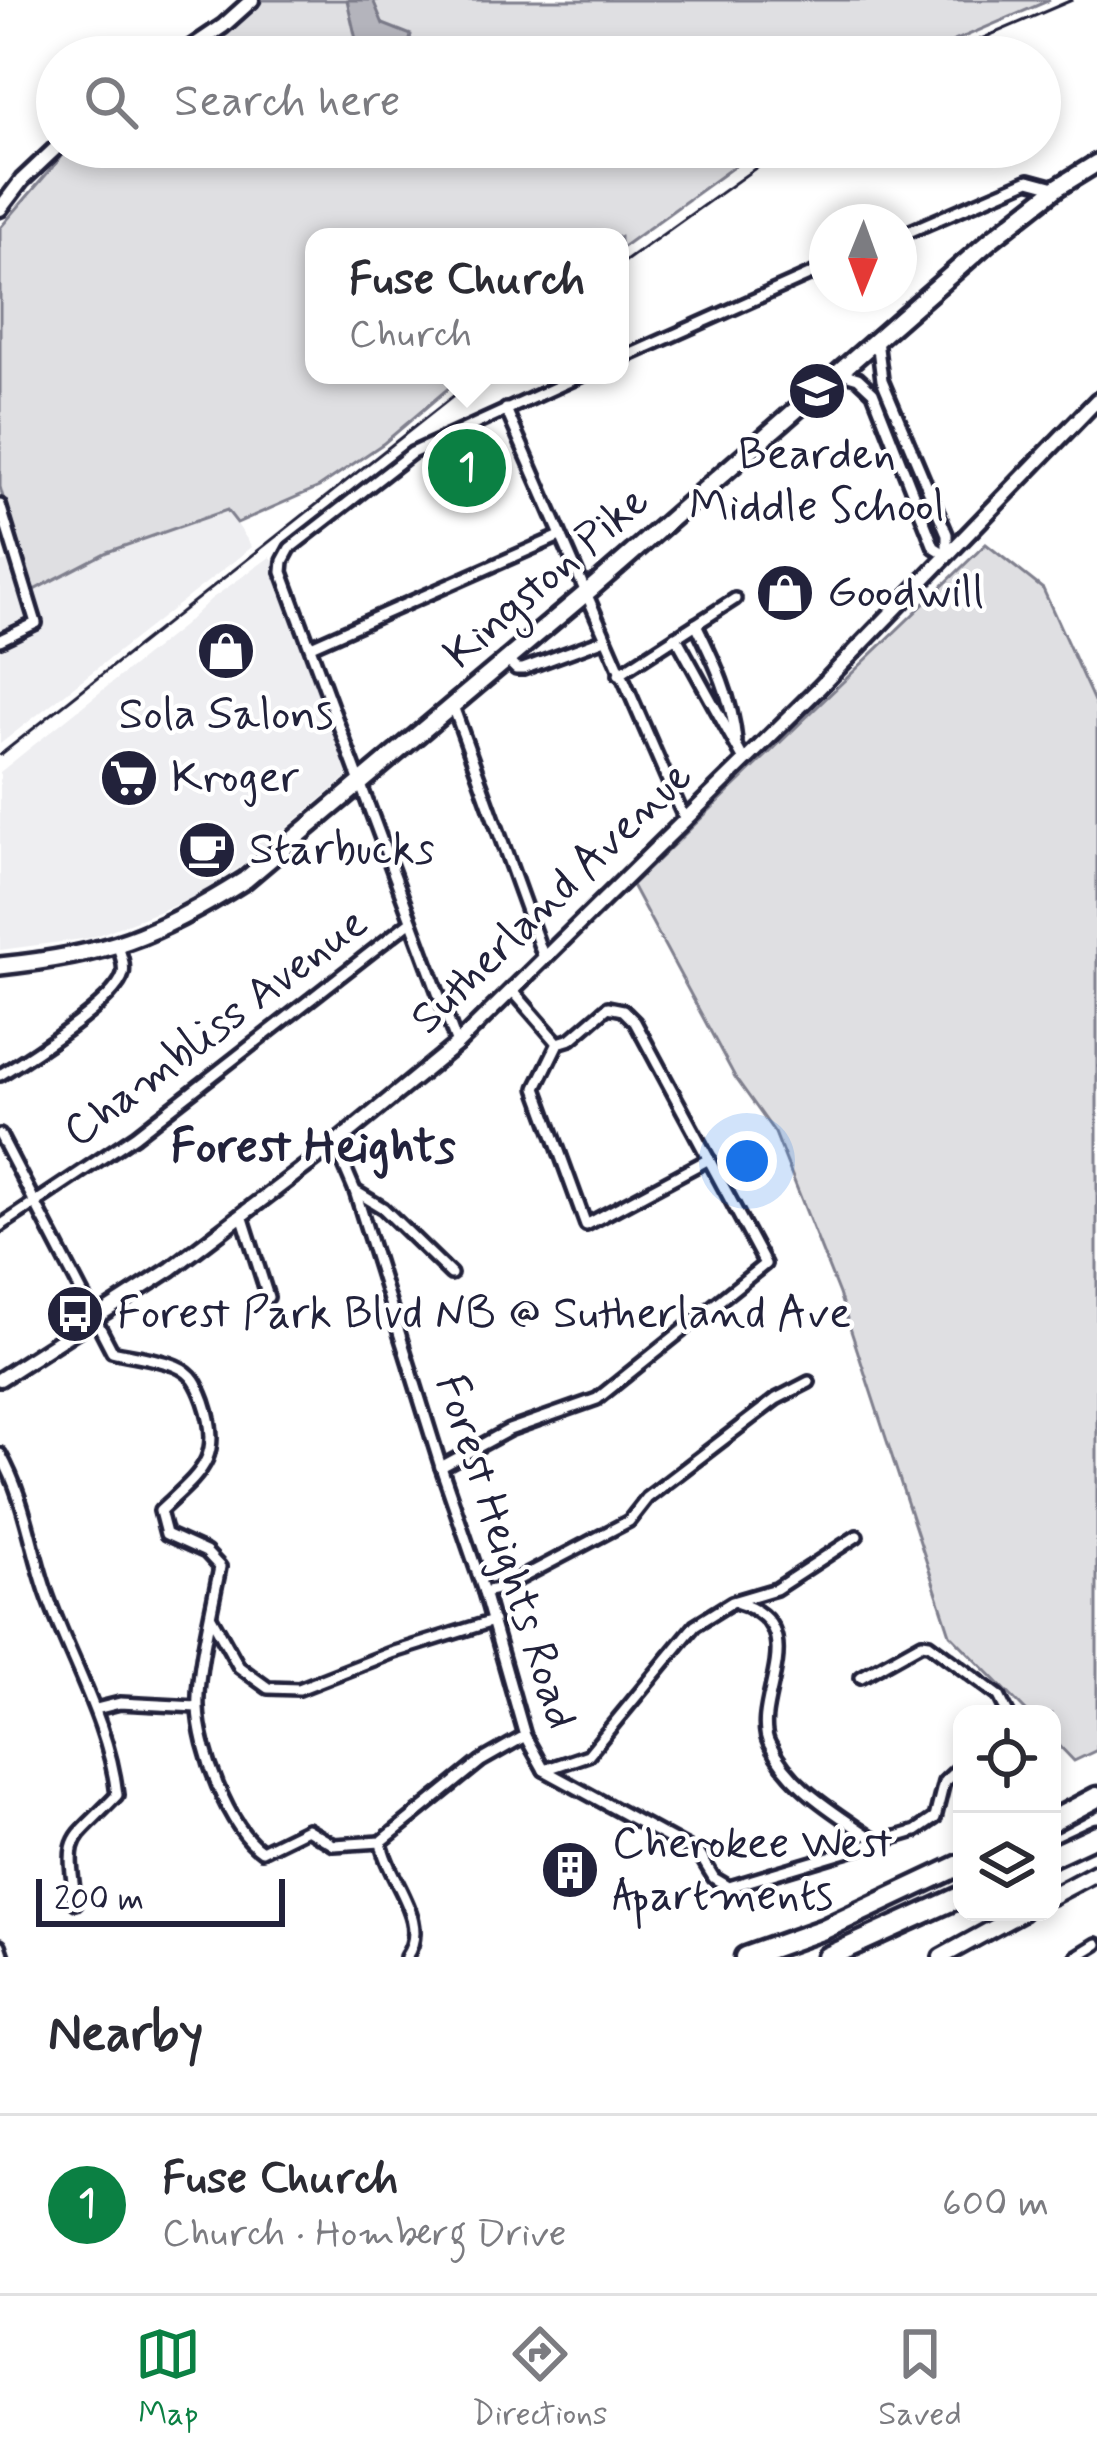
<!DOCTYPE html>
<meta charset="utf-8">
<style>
:root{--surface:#fff;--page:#f2f2f3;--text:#2b2b33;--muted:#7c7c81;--line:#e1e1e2;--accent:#0b8043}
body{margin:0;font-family:Mynerve,sans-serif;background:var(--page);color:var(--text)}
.controls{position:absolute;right:36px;bottom:36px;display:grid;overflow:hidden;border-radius:24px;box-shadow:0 6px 18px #0003}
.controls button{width:108px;height:108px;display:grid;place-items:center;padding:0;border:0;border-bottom:3px solid var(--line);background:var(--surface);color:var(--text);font:60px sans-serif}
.compass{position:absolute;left:809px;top:204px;width:108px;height:108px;border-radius:50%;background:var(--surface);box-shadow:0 6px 18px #0003;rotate:181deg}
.scale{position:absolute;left:36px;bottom:30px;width:249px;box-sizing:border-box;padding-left:12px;border:6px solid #22223b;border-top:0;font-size:33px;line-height:42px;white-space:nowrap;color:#22223b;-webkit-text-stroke:9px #fff;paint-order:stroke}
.you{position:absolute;left:747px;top:1161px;width:42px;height:42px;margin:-30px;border:9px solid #fff;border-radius:50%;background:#1a73e8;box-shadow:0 0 0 18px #1a73e833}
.badge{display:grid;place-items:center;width:78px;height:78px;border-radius:50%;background:var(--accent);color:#fff;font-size:39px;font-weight:700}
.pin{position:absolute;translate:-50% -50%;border:6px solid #fff;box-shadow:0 3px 12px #0006}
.popup{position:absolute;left:305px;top:228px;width:324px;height:156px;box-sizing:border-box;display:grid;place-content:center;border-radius:24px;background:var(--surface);filter:drop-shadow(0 3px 9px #0005);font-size:39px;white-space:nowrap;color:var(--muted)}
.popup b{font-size:45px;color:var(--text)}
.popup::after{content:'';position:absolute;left:50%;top:100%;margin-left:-24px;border:24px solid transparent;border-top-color:var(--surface)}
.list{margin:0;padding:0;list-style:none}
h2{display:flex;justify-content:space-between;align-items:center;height:156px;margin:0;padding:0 48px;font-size:51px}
h2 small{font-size:39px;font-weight:400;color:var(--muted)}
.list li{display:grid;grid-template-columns:78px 1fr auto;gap:36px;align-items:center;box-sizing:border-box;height:180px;padding:0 48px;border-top:3px solid var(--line)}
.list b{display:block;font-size:45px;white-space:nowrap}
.list p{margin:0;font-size:39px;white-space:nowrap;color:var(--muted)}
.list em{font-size:39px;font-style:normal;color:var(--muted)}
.icon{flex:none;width:66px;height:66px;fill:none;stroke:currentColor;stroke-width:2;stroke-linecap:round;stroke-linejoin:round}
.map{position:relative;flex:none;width:1097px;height:1957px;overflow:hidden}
.search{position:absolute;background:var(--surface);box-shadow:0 6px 18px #0003;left:36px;right:36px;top:36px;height:132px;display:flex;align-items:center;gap:30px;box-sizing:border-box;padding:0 42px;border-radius:66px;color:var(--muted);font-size:45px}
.sheet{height:336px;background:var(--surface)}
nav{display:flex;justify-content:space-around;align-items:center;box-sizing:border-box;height:168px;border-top:3px solid var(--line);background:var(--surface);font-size:33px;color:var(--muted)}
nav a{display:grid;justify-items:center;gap:6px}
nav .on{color:var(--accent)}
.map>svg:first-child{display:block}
.built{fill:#eeeef1}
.green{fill:#dfdfe2;stroke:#80808e;stroke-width:3}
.water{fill:#b4b4bc;stroke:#7a7a88;stroke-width:3}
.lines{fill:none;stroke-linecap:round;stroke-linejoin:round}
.minor-casing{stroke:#22223b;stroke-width:18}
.tertiary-casing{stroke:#22223b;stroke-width:21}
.secondary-casing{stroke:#22223b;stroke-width:22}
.primary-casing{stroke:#22223b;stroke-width:24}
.motorway-casing{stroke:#22223b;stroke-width:27}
.minor{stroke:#fff;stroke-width:9}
.tertiary{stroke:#fff;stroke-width:12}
.secondary{stroke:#fff;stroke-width:14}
.primary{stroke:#fff;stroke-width:15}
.motorway{stroke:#fff;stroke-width:18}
.rail{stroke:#22223b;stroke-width:3}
.labels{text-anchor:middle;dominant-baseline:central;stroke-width:9;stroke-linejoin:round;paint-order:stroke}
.poi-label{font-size:45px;fill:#22223b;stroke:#fff;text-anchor:start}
.street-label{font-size:45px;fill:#22223b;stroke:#fff}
.neighbourhood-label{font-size:48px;font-weight:bold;fill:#22223b;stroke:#fff}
</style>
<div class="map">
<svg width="1097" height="1957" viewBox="0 0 1097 1957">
<rect width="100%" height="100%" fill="#fff"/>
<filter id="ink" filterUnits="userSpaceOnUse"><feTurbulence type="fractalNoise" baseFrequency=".00833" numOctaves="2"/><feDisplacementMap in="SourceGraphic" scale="24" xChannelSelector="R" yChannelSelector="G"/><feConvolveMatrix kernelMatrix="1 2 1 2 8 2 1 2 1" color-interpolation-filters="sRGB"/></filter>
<g filter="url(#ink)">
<g class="built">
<path d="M227,509L252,547L0,744V563L20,557L31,592L107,552Z"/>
<path d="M270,557L277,562L312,675L347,769L346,778L240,867L191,899L90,938L0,950V772L183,626L211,599Z"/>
</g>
<g class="green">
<path d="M263,0H1050L917,57H202Z"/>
<path d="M70,147H761L620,249V237H314V375H464L384,443L319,487L237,523L227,510L107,552L30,592L0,487V228Z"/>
<path d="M986,544L1043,589L1097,708V1750L1074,1761L1052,1738V1714H1029L950,1634L839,1294L775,1133L735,1077L632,885Z"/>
</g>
<path class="water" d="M347,0H373L383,24L411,35L407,53L360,57Z"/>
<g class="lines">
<defs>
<g id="minor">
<path d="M899,236L1029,180L1055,187"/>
<path d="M877,340L882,380L947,534V555"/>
<path d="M620,359L827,267"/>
<path d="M838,372L858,378L873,392L934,547L947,555"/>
<path d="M506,409L685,820"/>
<path d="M0,505L36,623L0,640"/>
<path d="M696,624C715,663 732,698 736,741"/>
<path d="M676,637L745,762"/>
<path d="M311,646L560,536"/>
<path d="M507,660L516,669H523L605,639"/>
<path d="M619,674L735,599"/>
<path d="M453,706L544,958"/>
<path d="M512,990L558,1043"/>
<path d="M558,1043L536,1088L586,1225L709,1159"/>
<path d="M457,1044L282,572L283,561L290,548L412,453L583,375"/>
<path d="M0,1075C26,1059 116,1002 123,974C125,965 121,955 118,947"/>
<path d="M0,1135L112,1351C133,1356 156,1358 176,1366C193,1373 198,1385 204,1401C224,1459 200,1473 160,1511L166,1534L206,1552L220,1567C213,1604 196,1672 198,1707C199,1748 228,1828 262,1851L307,1829L334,1845L381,1842"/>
<path d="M335,1144L355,1191L441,1467L484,1592L525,1736L544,1770L700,1855L714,1878L729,1887L916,1831L935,1818L944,1782L962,1765"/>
<path d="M355,1191L383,1208L451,1274"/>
<path d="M242,1215L268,1297"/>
<path d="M0,1226L135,1136L411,921"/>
<path d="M0,1454C26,1500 30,1546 47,1594C71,1662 109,1723 117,1795C70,1845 65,1830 76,1903"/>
<path d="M441,1467L509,1430L597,1399L765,1264L635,1022L623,1010L608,1007L571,1039L558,1043"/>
<path d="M484,1592L502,1588L629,1521L647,1498L776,1399L809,1382"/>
<path d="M738,1603C816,1626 750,1703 769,1743C790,1789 838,1814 879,1843"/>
<path d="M211,1617L239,1667L268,1688L299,1689L391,1653L493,1621"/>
<path d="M861,1677L922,1643L929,1644L999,1696L1008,1714"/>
<path d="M96,1709L120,1703L197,1707"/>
<path d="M544,1770L588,1755L695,1625L732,1602L776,1589L857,1536"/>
<path d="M0,1945L4,1957"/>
<path d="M406,1957C432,1920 387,1880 381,1842L481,1761L525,1736"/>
<path d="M1076,1957L1097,1944"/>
</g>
<g id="tertiary">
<path d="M177,57L223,26L252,0"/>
<path d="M0,209L22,180L57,147"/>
<path d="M0,1379L171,1269L335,1144L457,1044L818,689L1097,400"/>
</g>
<g id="secondary">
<path d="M1052,1896L1097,1872"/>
<path d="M941,1957L1023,1912"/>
</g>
<path id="primary" d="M0,966C106,955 155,937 245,880L592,588L993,238L1058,187L1097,163"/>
<g id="motorway">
<path d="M1052,1821L1097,1797"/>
<path d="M1052,1856L1097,1835"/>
<path d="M745,1957L824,1929L962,1864"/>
<path d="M827,1957L962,1896"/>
</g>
</defs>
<use href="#minor" class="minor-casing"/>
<use href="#tertiary" class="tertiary-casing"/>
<use href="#secondary" class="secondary-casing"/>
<use href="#primary" class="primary-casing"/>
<use href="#motorway" class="motorway-casing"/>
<use href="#minor" class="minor"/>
<use href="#tertiary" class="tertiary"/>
<use href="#secondary" class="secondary"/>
<use href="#primary" class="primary"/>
<use href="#motorway" class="motorway"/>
<g class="rail">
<path d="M939,57L1072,0"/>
<path d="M620,265L785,147"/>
<path d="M0,755L480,375"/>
</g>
</g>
</g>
<defs>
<symbol id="school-disc" viewBox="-11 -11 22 22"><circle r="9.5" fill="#22223b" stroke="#fff"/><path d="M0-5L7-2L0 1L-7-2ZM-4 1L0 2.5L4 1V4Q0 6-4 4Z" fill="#fff"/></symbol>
<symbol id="shop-disc" viewBox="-11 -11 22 22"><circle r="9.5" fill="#22223b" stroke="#fff"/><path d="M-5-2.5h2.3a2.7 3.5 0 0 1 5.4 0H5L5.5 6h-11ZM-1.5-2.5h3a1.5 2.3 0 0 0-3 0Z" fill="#fff"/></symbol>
<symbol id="supermarket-disc" viewBox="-11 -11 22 22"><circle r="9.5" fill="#22223b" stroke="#fff"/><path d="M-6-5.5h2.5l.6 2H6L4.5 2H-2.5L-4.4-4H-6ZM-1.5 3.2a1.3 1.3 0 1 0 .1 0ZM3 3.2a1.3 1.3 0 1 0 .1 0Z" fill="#fff"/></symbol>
<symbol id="cafe-disc" viewBox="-11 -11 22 22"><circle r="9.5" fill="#22223b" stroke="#fff"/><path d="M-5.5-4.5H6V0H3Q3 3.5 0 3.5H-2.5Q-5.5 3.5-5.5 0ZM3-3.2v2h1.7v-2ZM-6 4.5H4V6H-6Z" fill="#fff"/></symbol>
<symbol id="bus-disc" viewBox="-11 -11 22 22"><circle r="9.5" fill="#22223b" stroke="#fff"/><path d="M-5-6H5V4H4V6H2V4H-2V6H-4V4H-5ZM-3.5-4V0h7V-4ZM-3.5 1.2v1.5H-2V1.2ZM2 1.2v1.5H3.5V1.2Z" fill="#fff"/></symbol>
<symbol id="building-disc" viewBox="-11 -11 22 22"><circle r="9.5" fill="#22223b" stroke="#fff"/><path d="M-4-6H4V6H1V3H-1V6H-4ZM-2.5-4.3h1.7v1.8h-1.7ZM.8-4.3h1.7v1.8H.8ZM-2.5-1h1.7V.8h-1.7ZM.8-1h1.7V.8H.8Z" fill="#fff"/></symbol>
</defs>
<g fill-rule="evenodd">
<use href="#school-disc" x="784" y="358" width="66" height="66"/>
<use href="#shop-disc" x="752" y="560" width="66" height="66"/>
<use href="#shop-disc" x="193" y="618" width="66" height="66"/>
<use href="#supermarket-disc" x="96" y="745" width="66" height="66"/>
<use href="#cafe-disc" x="174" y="817" width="66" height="66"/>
<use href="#bus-disc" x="42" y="1281" width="66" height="66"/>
<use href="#building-disc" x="537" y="1837" width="66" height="66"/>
</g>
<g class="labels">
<g class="poi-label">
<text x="817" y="455" text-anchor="middle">Bearden<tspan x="817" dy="52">Middle School</tspan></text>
<text x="827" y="593">Goodwill</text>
<text x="226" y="715" text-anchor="middle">Sola Salons</text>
<text x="171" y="778">Kroger</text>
<text x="249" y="850">Starbucks</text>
<text x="117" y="1314">Forest Park Blvd NB @ Sutherland Ave</text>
<text x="612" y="1844">Cherokee West<tspan x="612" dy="52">Apartments</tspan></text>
</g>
<g class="street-label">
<text transform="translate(547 578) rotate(-41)">Kingston Pike</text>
<text transform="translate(552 898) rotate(-44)">Sutherland Avenue</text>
<text transform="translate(216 1028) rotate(-37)">Chambliss Avenue</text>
<text transform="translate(505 1552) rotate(72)">Forest Heights Road</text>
</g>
<g class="neighbourhood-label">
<text x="313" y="1147">Forest Heights</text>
</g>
</g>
</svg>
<div class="controls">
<button><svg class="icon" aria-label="locate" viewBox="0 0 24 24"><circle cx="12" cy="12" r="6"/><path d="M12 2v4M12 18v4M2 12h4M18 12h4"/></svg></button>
<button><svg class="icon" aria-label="layers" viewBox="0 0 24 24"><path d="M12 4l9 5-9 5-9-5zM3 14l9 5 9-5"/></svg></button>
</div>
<svg class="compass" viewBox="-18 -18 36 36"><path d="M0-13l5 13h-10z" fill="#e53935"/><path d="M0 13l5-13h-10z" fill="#7c7c81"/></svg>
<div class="scale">200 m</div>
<div class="you"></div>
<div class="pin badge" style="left:467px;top:468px">1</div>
<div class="popup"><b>Fuse Church</b>Church</div>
<div class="search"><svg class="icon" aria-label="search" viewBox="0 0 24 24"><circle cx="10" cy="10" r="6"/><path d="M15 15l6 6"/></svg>Search here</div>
</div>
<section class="sheet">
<h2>Nearby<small></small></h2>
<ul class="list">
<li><span class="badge">1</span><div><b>Fuse Church</b><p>Church · Homberg Drive</p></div><em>600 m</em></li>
</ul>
</section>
<nav>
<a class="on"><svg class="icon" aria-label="map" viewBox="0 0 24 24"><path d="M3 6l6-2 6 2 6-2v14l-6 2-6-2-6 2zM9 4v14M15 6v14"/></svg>Map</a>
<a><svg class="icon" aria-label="directions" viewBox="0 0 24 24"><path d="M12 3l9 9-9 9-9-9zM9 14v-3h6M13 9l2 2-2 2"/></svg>Directions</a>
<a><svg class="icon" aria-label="saved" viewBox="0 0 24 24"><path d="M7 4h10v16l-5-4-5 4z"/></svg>Saved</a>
</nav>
